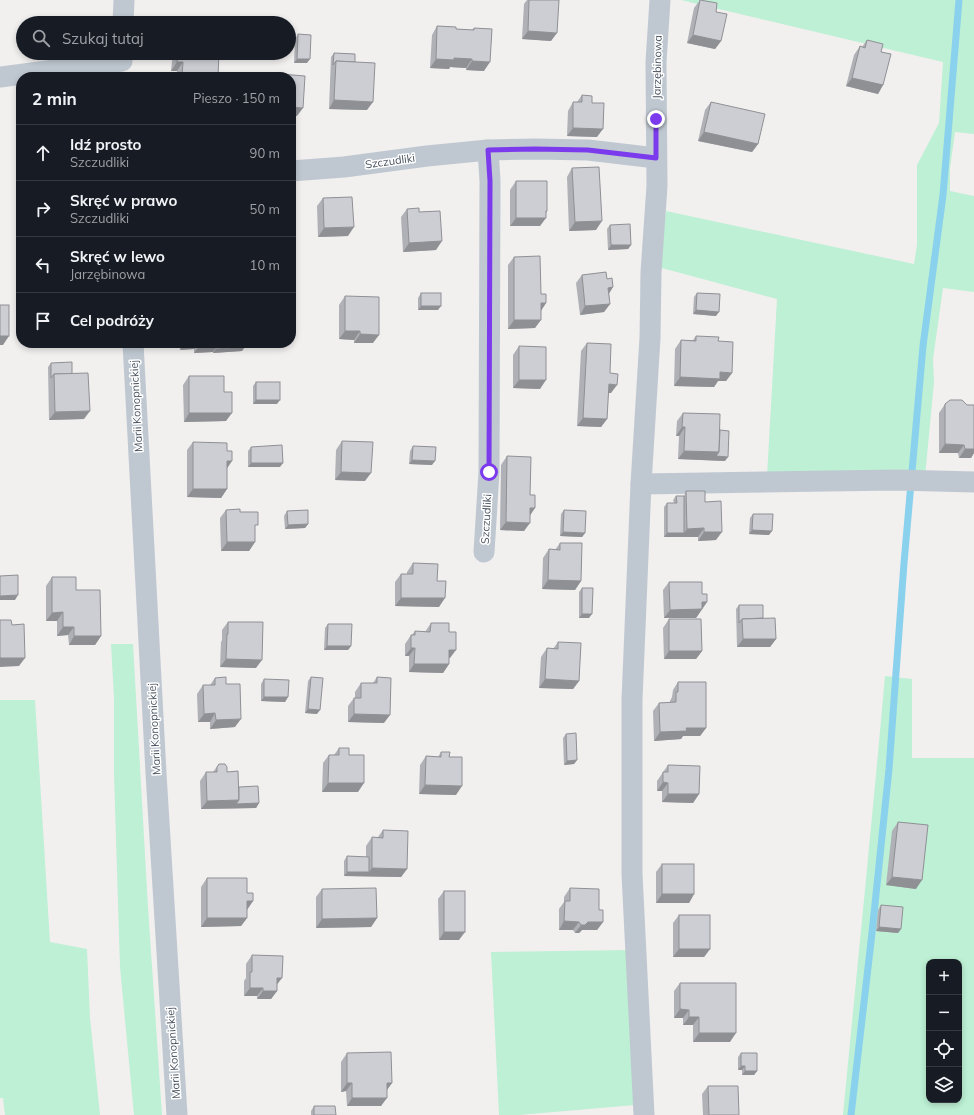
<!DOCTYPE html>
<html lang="pl">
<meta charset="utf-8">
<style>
:root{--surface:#171b24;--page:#242831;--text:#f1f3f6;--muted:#9ea1a6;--line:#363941}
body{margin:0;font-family:Mulish,sans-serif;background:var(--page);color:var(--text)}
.controls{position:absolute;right:12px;bottom:12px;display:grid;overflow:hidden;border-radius:8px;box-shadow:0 2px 6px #0003}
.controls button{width:36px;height:36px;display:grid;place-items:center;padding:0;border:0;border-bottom:1px solid var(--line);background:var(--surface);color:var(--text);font:20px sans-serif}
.stop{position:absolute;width:12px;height:12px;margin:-9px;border:3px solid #7c3aed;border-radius:50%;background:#fff}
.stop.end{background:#7c3aed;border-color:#fff;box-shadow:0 1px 4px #0008}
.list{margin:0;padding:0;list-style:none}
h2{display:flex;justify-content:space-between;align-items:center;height:52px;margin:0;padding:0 16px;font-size:17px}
h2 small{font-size:13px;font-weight:400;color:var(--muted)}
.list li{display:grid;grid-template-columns:26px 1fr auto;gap:12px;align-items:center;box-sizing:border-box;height:56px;padding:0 16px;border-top:1px solid var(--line)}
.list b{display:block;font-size:15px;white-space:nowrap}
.list p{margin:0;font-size:13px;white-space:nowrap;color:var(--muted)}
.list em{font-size:13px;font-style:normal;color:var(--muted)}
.icon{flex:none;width:22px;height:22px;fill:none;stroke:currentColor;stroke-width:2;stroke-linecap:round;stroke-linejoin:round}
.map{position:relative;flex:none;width:974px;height:1115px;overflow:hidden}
.search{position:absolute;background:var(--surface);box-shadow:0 2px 6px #0003;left:16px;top:16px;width:280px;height:44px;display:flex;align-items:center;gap:10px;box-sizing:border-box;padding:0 14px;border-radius:22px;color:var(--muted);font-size:15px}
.panel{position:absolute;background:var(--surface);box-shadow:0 2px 6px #0003;left:16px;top:72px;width:280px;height:276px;border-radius:16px}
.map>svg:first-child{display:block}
.green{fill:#bdf0d4;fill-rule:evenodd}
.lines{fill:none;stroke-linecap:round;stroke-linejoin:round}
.stream{stroke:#8ad1ed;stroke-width:7}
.street{stroke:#bfc8d1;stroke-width:21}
.wall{fill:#afb1b6}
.shaded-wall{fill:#8f9094}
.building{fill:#ccced4;stroke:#8f9094}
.route{stroke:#7c3aed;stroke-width:5}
.labels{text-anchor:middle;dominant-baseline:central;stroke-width:3;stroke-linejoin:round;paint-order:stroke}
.street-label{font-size:11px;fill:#47515d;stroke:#fff}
</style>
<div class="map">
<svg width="974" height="1115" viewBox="0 0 974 1115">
<rect width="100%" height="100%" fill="#f2efef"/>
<g class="green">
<path d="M681,0H974V134L955,132L950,168V191L974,196V292L943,288L933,359L934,382L925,477L767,476L777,299L658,267L666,211L914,264L917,245V165L939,123L943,62Z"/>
<path d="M111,644H133L148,907L162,1115H134L120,967L114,774V698Z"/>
<path d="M885,676L912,679V758H974V1115H843C857,969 872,823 885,676ZM929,962H959V1100H929Z"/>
<path d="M0,700H35L50,942L87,949L90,1018L100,1115H5L3,1098H0Z"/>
<path d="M629,950L635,1105L519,1115H499L491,952Z"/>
</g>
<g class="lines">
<path class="stream" d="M851,1115L872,933L889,769L904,563L923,346L943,195L959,0"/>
<g class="street">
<path d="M123,23L124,0"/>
<path d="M0,77L122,61"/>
<path d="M291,171L344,167L427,156L488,150L535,149L588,150L656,158"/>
<path d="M133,343C146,600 160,858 177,1115"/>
<path d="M641,484L897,480L974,482"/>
<path d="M484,552L489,472L490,181L488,150"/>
<path d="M644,1115L632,874V700L641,484L650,338L651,272L657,186L656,62L660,0"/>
</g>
</g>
<g class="wall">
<path d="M527,0H559L551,41L522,39L524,4Z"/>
<path d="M700,0L716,12L721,41L715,49L687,43L694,8Z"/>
<path d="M437,26L456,29L472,30L474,28L484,71L466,70V68L450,67L449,69L430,68L432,35Z"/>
<path d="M298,34L307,63H294L295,39Z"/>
<path d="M867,40L881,52L883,85L878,94L846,86L854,55L860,46L862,47Z"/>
<path d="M177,53H219L218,77H176L177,71H171L172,61Z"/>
<path d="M334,53L355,62L367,110L329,109L331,57Z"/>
<path d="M582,95L592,103L597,137L567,136L568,111L573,102H577Z"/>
<path d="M711,102L758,144L752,152L698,141L705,110Z"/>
<path d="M572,168L596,230L569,231L567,177Z"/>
<path d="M516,181L547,211L540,226H510V190Z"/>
<path d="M323,198L348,236L318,237L317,206Z"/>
<path d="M407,209L419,212L436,250L403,252L401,217Z"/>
<path d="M610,225L631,245L628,249L608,250L607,229Z"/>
<path d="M514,257L541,294L546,303L541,311L535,328L508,329V265Z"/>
<path d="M582,275L613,287L609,294L610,304L604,312L580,315L576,283Z"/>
<path d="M421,293L438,310H418V298Z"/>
<path d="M697,293L716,316L693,314L694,297Z"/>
<path d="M345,296L373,343H354V340L339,339V305Z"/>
<path d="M696,336L718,341L732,373L726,381H718L714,387L674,386L675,349L681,340H693Z"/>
<path d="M179,343H245L242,351L213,353V352L194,353V349L180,350Z"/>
<path d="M587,343L610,373L611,393H608L607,419L601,427L577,426L581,351Z"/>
<path d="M519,346L540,389L513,388V355Z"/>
<path d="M51,363L72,374L84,419L49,420L48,367Z"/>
<path d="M189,376L224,392L226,421L184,422L183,385Z"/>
<path d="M256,382L277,404H253V386Z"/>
<path d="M945,404L974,405V453L971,458H959L958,453H939V413Z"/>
<path d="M683,413L720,430L725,461L678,459L679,436H676L677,421Z"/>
<path d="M342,441L365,481L335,480L336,450Z"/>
<path d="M193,442L227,469V489L221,498L187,497V450Z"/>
<path d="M413,446L432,465L409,464L410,451Z"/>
<path d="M251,447L280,467H248V451Z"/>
<path d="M507,456L530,515L524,531L500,530L501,465Z"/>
<path d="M686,491L705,502L716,540L698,541V537H664V507L667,503H674L673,500L676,496H684Z"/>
<path d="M226,510L240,512L255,529V542L249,551H221L220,518Z"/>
<path d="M564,510L585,533L582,537L560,536L561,514Z"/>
<path d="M287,511L308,524L305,528L285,529L284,516Z"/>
<path d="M753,514L769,535L749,534L750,518Z"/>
<path d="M560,543L581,581L575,590L542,589L543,558L549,549L555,550Z"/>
<path d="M413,563L437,581L439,607L395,606V582L401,574H407V572Z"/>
<path d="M52,577L76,590L101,636L95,645H69L68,635L57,636V621H46V586Z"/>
<path d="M669,582L702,594L707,602L696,618H664L663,590Z"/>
<path d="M582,588L589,618H579V592Z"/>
<path d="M739,605L763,618L776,639L770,647H737L736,609Z"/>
<path d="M669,619L702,651L696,659H664L663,628Z"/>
<path d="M228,622L256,668L220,667L221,642L222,640V630Z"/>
<path d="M431,623L449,632L450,658H449V664L443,673L409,672V656H405V644L411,635H412L415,631L425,632Z"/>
<path d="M328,624L351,646L348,650H324L325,628Z"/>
<path d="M558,642L579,681L573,689L539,688L541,657L547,648L553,649Z"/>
<path d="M311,677L317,714L305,713L308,681Z"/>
<path d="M377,677L384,723L348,722V706L354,698H355V692L361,683H373Z"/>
<path d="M215,678L226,684L235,727L210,729V722H198L197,694L203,685H210Z"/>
<path d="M264,679L288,697L285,702L261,701V684Z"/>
<path d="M678,682L706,728L700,736H683L681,739L654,741L653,711L659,703L670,702V701L672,697L673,690Z"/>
<path d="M566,734L577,760L574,764L564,765L563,738Z"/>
<path d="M339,748L349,755L358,792H322L323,763L329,755H334Z"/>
<path d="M441,752L449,757L456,795L419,794L420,765L426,756L438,757Z"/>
<path d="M219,764L227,772L239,787L259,803L256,808L201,809L200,781L206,772H213Z"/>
<path d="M668,765L699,794L693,803L662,802V791H657V781Z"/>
<path d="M898,822L916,889L886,885L892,831Z"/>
<path d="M383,830L407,869L401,877L344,876V861L347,856L366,857V846L372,837H378Z"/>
<path d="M662,864L694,894L689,903H656V872Z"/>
<path d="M207,878L247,893L253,901L247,909V918L241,926L201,927V887Z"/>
<path d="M570,888L599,910L603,922L597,930H582L579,933H575L573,930H559V909L564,902V897Z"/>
<path d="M322,889L377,918L371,927L316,928V897Z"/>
<path d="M444,891L459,940H439L438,899Z"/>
<path d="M881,905L901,929L898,933L876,931L878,910Z"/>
<path d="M679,915L710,949L704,957H673V923Z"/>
<path d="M252,955L277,985V991L271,999H257V996H244V981L246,978V964Z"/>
<path d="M680,983L730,1042H693V1025H683V1018H674V991Z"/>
<path d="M347,1053L392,1083L387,1090L381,1106H347L346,1091L341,1092V1062Z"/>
<path d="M741,1053L757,1071L754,1075H742V1070H738V1057Z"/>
<path d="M708,1086L739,1115H703L702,1094Z"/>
<path d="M314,1106L336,1115H311V1111Z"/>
</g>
<g class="shaded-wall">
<path d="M528,31L557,33L551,41L522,39Z"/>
<path d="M693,35L721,41L715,49L687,43Z"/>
<path d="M454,58L472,59L466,68L450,67L449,69L430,68L436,59Z"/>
<path d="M297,59H310L307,63H294Z"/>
<path d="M472,61L490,62L484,71L466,70Z"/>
<path d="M177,62H183L177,71H171Z"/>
<path d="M852,78L883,85L878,94L846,86Z"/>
<path d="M334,100L373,102L367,110L329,109Z"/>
<path d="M291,107L303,108L297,116H291Z"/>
<path d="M573,128L603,129L597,137L567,136Z"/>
<path d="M704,132L758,144L752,152L698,141Z"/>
<path d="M546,211H547L543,218H546L540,226H510L516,218Z"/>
<path d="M602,221L596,230L569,231L575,222Z"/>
<path d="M354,227L348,236L318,237L324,228Z"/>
<path d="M442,241L436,250L403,252L409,243Z"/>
<path d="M611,245H631L628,249L608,250Z"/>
<path d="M613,287L607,296L608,288Z"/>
<path d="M541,303H546L540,312Z"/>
<path d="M610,304L604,312L580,315L585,306Z"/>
<path d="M421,306H441L438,310H418Z"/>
<path d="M696,310L719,312L716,316L693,314Z"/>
<path d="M514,320H541L535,328L508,329Z"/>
<path d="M345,331H360L354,340L339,339Z"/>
<path d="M360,334L379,335L373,343H354Z"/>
<path d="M0,336H9L3,345H0Z"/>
<path d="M185,343H198L194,349L180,350Z"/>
<path d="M219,343L213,352L194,353L200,345Z"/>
<path d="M245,347L242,351L213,353L216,349Z"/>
<path d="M720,372L732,373L726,381H718L714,387L674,386L680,377Z"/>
<path d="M519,380H546L540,389L513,388Z"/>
<path d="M609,384L617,385L611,393H603Z"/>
<path d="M256,400H280L277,404H253Z"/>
<path d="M90,411L84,419L49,420L55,412Z"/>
<path d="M189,413H232L226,421L184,422Z"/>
<path d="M583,418L607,419L601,427L577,426Z"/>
<path d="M682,427H685L679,436H676Z"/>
<path d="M945,444L964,445L958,453H939Z"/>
<path d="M965,449H974V453L971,458H959Z"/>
<path d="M684,451L719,452L728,457L725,461L678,459Z"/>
<path d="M412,460L435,461L432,465L409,464Z"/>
<path d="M227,461H232L226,470Z"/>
<path d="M251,463H283L280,467H248Z"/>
<path d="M341,472L371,473L365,481L335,480Z"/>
<path d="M193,489H227L221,498L187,497Z"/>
<path d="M530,508H535L529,517Z"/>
<path d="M506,522L530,523L524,531L500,530Z"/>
<path d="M308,524L305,528L285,529L288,525Z"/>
<path d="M704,528L698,537H664L667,533H684L687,529Z"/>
<path d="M752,530L772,531L769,535L749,534Z"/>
<path d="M563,532L585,533L582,537L560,536Z"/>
<path d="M704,532H722L716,540L698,541Z"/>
<path d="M227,542H255L249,551H221Z"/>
<path d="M548,580L581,581L575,590L542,589Z"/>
<path d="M18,595L15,600H0V596Z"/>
<path d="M401,598H445L439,607L395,606Z"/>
<path d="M702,602H707L696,618H664L670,610Z"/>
<path d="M63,612L57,621H46L52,613Z"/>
<path d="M582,614H592L589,618H579Z"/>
<path d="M63,627H74L68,635L57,636Z"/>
<path d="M74,636H101L95,645H69Z"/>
<path d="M743,639H776L770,647H737Z"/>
<path d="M327,646H351L348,650H324Z"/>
<path d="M411,648H415L409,656H405Z"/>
<path d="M449,650H456L450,658H444Z"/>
<path d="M669,651H702L696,659H664Z"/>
<path d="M0,658H25L19,666L0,667Z"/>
<path d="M226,659L262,660L256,668L220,667Z"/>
<path d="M414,664H449L443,673L409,672Z"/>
<path d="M545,679L579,681L573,689L539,688Z"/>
<path d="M264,697H288L285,702L261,701Z"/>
<path d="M308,709L320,710L317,714L305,713Z"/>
<path d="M215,713L210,722H198L204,714Z"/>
<path d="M354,714L390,715L384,723L348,722Z"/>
<path d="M241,719L235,727L210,729L216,720Z"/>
<path d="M686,728H706L700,736H683L681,739L654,741L660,732Z"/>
<path d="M577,760L574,764L564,765L567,761Z"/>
<path d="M663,782L668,783L662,791H657Z"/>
<path d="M328,783H364L358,792H322Z"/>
<path d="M425,785L462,786L456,795L419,794Z"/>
<path d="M668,794H699L693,803L662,802Z"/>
<path d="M239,800L259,803L256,808L201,809L207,801Z"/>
<path d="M372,868L407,869L401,877L344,876L347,872H369Z"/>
<path d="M892,877L922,880L916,889L886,885Z"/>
<path d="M662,894H694L689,903H656Z"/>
<path d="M247,901H253L247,910Z"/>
<path d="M207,918H247L241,926L201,927Z"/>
<path d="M377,918L371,927L316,928L322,919Z"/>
<path d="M564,921L579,922L573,930H559Z"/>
<path d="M588,922H603L597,930H582L579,933H575L581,925Z"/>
<path d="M879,927L901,929L898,933L876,931Z"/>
<path d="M444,932H465L459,940H439Z"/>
<path d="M679,949H710L704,957H673Z"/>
<path d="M277,978H282L276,986Z"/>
<path d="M250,988H263L257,996H244Z"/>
<path d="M263,991H277L271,999H257Z"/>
<path d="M680,1009L689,1010L683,1018H674Z"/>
<path d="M689,1017H699L693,1025H683Z"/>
<path d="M699,1033H736L730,1042H693Z"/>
<path d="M741,1066H745L742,1070H738Z"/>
<path d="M745,1071H757L754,1075H742Z"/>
<path d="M347,1083H352L346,1091L341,1092Z"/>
<path d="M387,1083H392L386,1091Z"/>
<path d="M352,1098H387L381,1106H347Z"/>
</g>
<g class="building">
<path d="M529,0H559L557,33L528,31Z"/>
<path d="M700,0L717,3L716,12L727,14L721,41L693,35Z"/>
<path d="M437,26L456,27V29L474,30V28L492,29L490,62L472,61V59L454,58V60L436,59Z"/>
<path d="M298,34L311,35L310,59H297Z"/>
<path d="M867,40L883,44L881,52L891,54L883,85L852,78L860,46L865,48Z"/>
<path d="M178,53H219L218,77H182L183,62H177Z"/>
<path d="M334,53L355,54V62L336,61L333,65Z"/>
<path d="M336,61L375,63L373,102L334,100Z"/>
<path d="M269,73L305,76L303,108L291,107V77H269Z"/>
<path d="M582,95L592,96V103H604L603,129L573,128V102H582Z"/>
<path d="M711,102L765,114L758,144L704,132Z"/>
<path d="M599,167L602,221L575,222L572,168Z"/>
<path d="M516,181H547V211H546V218H516Z"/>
<path d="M352,197L354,227L324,228L323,198Z"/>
<path d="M419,208V212L440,211L442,241L409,243L407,209Z"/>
<path d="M630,224L631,245H611L610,225Z"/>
<path d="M540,256L541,294H546V303H541V320H514V257Z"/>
<path d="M606,272L607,279L612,278L613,287L608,288L610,304L585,306L582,275Z"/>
<rect x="421" y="293" width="20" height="13"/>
<path d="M697,293L720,294L719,312L696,310Z"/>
<path d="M345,296L379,297V335L360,334V331H345Z"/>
<rect x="0" y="305" width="9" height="31"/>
<path d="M696,336L719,337L718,341L733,342L732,373L720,372V379L680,377L681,340L696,341Z"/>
<path d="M200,343H219L200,345Z"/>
<path d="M219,343H245V347L216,349V348Z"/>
<path d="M587,343L611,344L610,373L618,374L617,385L609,384L607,419L583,418Z"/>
<path d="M519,346L546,347V380H519Z"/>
<path d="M72,362V374H54L51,378V363Z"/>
<path d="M88,373L90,411L55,412L54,374Z"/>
<path d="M189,376H224V392H232V413H189Z"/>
<rect x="256" y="382" width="24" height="18"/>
<path d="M950,400H962L967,405H974V449H965L964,445L945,444V404Z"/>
<path d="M683,413L720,414L719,452L684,451L685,427H682Z"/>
<path d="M720,430L729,431L728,457L716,456L719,452Z"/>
<path d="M342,441L373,442L371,473L341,472Z"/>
<path d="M193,442L227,443V451H232V461H227V489H193Z"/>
<path d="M282,445L283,463H251V447Z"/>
<path d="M413,446L436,447L435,461L412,460Z"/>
<path d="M507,456L531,457L530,495H535V508H530V523L506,522Z"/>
<path d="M686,491H705V502L721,501L722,532H704V528L687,529Z"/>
<path d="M676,496H684V533H667V503H677Z"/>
<path d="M240,509V512H258V525H255V542H227L226,510Z"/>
<path d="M308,510V524L288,525L287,511Z"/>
<path d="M564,510L586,511L585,533L563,532Z"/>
<path d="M753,514H773L772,531L752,530Z"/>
<path d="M560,543H582L581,581L548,580L549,549L560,550Z"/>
<path d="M413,563L438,564L437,581H446L445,598H401V574H413Z"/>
<path d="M18,575V595L0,596V576Z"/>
<path d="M52,577H76V590H100L101,636H74V627H63V612L52,613Z"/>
<path d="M669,582H702V594H707V602H702V609L670,610Z"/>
<path d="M582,588H593L592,614H582Z"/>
<path d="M739,605H763V618L742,619L739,623Z"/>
<path d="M775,618L776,639H743L742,619Z"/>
<path d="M669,619H701L702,651H669Z"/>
<path d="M0,620H11L12,625L24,624L25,658H0Z"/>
<path d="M228,622H263L262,660L226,659L227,634H228Z"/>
<path d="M431,623H449V632H456V650H449V664H414L415,648H411V635H415V631L430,632Z"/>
<path d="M328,624H352L351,646H327Z"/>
<path d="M558,642L581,643L579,681L545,679L547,648L558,649Z"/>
<path d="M226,677V684H240L241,719L216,720L215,713L204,714L203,685H215V678Z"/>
<path d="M311,677L323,678L320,710L308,709Z"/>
<path d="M377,677L391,678L390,715L354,714V698H361V683H377Z"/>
<path d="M264,679L289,680L288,697H264Z"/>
<path d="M678,682H706V728H686L687,731L660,732L659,703L676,702V692H678Z"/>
<path d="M576,733L577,760L567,761L566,734Z"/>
<path d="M339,748H349V755H364V783H328L329,755H339Z"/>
<path d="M441,752H450L449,757H462V786L425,785L426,756L441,757Z"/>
<path d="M219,764H225L227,767V772L238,771L239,800L207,801L206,772H217V767Z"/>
<path d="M668,765L700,766L699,794H668V783L663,782V772H668Z"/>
<path d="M258,786L259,803L236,804L239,800V787Z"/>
<path d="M898,822L928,825L922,880L892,877Z"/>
<path d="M383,830L408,831L407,869L372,868V837L383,838Z"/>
<path d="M347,856L369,857V872H347Z"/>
<rect x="662" y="864" width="32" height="30"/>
<path d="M207,878H247V893H253V901H247V918H207Z"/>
<path d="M376,888L377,918L322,919V889Z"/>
<path d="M570,888L599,889V910H603V922H588L585,925H581L579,922L564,921L565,901H570Z"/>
<rect x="444" y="891" width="21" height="41"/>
<path d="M881,905L903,907L901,929L879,927Z"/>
<rect x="679" y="915" width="31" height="34"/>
<path d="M252,955L283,956L282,978H277V991H263V988H250V972H252Z"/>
<path d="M680,983H736V1033H699V1017H689V1010L680,1009Z"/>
<path d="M391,1052L392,1083H387V1098H352V1083H347V1053Z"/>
<path d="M741,1053H757V1071H745V1066H741Z"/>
<path d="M708,1086H738L739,1115H709Z"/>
<path d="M314,1106H335L336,1115H314Z"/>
</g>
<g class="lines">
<path class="route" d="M489,472L490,181L488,150L535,149L588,150L656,158V119"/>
</g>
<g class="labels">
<g class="street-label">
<text transform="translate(657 67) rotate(-89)">Jarzębinowa</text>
<text transform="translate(390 161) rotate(-8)">Szczudliki</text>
<text transform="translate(136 406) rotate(-93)">Marii Konopnickiej</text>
<text transform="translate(486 519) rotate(-87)">Szczudliki</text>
<text transform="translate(154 729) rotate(-93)">Marii Konopnickiej</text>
<text transform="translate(173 1053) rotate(-94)">Marii Konopnickiej</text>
</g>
</g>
</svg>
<div class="controls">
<button>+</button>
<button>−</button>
<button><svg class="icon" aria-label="locate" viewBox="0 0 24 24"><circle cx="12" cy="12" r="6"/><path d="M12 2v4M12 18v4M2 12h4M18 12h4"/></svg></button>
<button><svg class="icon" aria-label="layers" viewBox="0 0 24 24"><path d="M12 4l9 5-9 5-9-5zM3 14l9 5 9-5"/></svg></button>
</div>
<div class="stop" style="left:489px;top:472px"></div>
<div class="stop end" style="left:656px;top:119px"></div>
<div class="search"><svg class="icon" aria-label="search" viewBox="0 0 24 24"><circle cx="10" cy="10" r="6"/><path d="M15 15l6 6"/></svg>Szukaj tutaj</div>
<section class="panel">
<h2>2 min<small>Pieszo · 150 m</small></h2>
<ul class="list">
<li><svg class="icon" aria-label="ahead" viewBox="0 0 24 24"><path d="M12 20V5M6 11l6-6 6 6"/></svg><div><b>Idź prosto</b><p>Szczudliki</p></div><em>90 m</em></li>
<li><svg class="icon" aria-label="right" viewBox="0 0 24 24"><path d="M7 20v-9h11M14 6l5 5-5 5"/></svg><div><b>Skręć w prawo</b><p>Szczudliki</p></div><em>50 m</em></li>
<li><svg class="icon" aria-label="left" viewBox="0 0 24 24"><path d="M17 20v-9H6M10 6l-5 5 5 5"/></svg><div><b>Skręć w lewo</b><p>Jarzębinowa</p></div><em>10 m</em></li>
<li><svg class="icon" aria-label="arrive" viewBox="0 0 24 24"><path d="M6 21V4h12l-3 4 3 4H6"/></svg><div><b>Cel podróży</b></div></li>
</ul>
</section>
</div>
